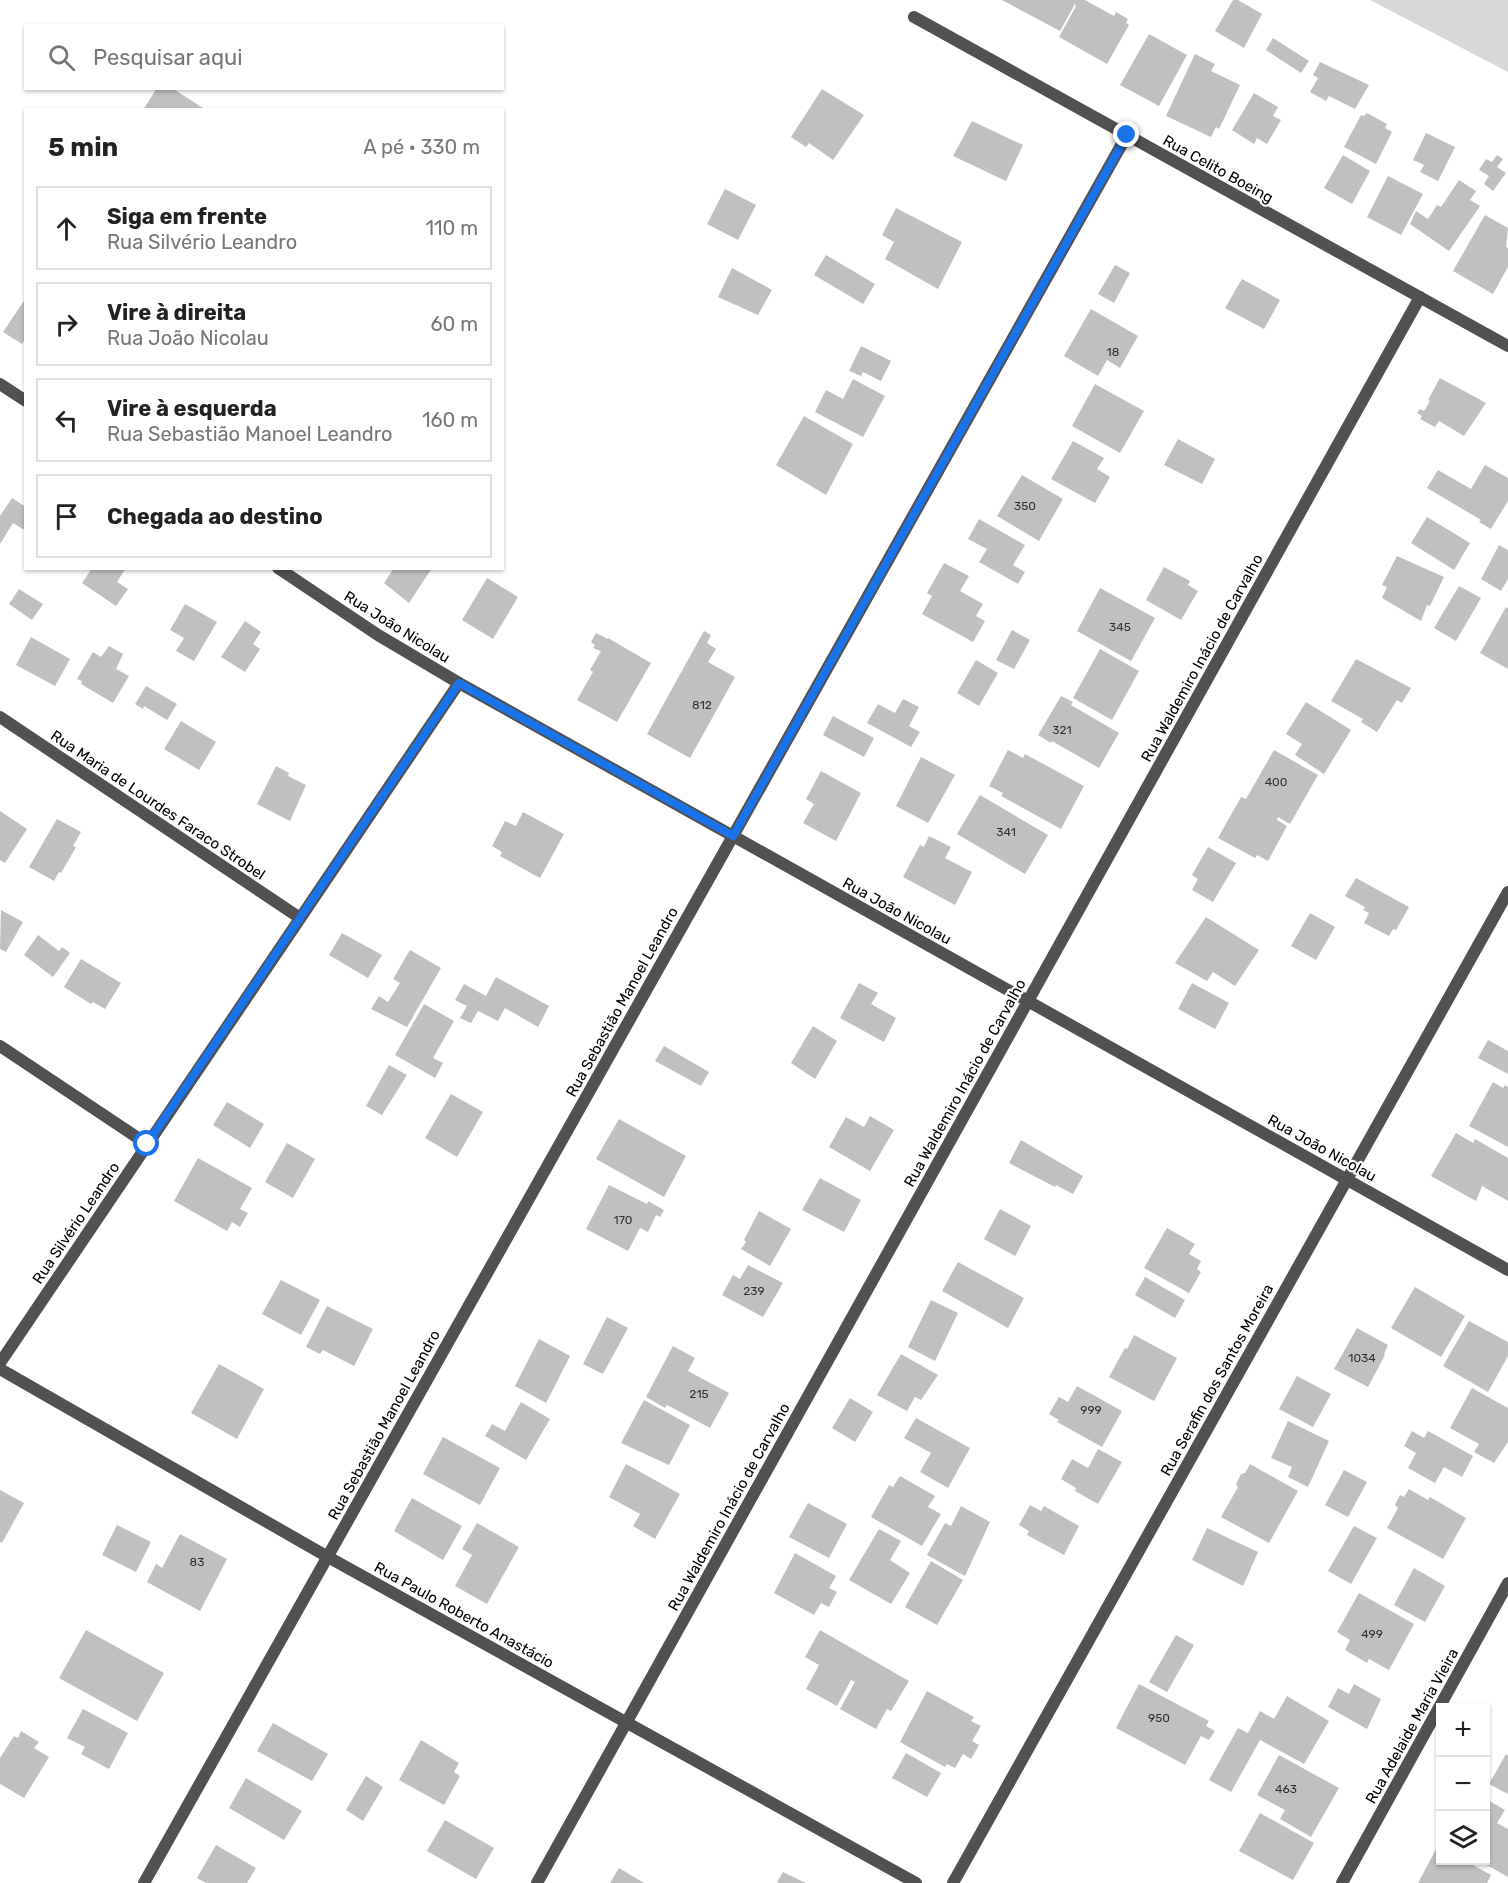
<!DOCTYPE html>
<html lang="pt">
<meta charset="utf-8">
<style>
:root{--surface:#fff;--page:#f6f6f6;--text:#222;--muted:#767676;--line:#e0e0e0}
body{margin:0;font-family:Rubik,sans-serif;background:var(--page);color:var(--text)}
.controls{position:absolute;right:18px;bottom:18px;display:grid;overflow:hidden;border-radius:0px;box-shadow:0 2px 4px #0004}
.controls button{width:54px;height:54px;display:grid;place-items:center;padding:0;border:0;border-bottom:2px solid var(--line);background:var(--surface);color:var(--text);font:30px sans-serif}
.stop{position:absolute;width:18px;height:18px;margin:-14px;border:4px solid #1a73e8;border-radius:50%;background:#fff}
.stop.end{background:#1a73e8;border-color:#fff;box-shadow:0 2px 6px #0008}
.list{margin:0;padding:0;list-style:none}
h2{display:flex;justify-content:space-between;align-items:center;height:78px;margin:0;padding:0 24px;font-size:26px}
h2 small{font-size:20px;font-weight:400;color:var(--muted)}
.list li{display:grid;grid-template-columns:39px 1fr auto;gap:18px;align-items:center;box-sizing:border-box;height:84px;margin:0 12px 12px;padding:0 12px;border:2px solid var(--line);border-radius:0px}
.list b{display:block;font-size:22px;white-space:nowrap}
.list p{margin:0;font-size:20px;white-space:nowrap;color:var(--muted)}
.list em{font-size:20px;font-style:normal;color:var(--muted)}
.icon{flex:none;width:33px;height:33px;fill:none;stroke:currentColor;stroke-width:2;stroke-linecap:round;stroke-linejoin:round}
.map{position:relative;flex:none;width:1508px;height:1883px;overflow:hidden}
.search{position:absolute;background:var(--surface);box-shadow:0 2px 4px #0004;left:24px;top:24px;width:480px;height:66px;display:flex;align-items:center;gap:15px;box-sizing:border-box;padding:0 21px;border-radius:0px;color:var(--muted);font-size:22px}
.panel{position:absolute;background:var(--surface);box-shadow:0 2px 4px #0004;left:24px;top:108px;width:480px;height:462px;border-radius:0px}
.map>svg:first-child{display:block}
.green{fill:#d8d8d8}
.building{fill:#c0c0c0}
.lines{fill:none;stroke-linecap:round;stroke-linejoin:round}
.minor{stroke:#515151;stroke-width:12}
.tertiary{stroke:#515151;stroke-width:12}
.route{stroke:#1a73e8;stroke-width:8}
.labels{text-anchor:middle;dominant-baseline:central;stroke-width:4.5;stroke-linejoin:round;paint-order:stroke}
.number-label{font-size:12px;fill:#303030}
.street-label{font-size:15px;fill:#000;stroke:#fff}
</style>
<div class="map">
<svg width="1508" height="1883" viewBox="0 0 1508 1883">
<rect width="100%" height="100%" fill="#fff"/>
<path class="green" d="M1370,0H1508V72Z"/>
<g class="building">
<path d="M1002,0H1085L1114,16L1116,12L1128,19L1126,23L1129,25L1107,64L1059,37L1076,6L1075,4L1060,31Z"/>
<path d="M1233,0H1238L1262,14L1244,48L1215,31Z"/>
<path d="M1149,34L1187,55L1159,106L1120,85Z"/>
<path d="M1273,38L1309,61L1301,73L1266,50Z"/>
<path d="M1195,54L1215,64L1211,71L1240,85L1219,129L1216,127L1211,137L1166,116Z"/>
<path d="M1320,62L1369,85L1355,109L1329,96L1326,101L1310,92L1318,78L1313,75Z"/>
<path d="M157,88H172L206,110H143Z"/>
<path d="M822,89L864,115L833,160L809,143L806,147L791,137Z"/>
<path d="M1254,93L1278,107L1273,116L1281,120L1267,144L1257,138L1254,144L1232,130Z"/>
<path d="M1367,113L1387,124L1385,128L1392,132L1376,164L1344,147L1361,115L1364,116Z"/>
<path d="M972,121L1023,145L1006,181L953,156Z"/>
<path d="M1426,133L1455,147L1438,181L1420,172L1424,165L1413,160Z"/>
<path d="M1343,155L1370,171L1352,204L1324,188Z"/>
<path d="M1497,155L1503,159L1497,167L1506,173L1493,191L1484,184L1489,176L1479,170L1486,159L1492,162Z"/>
<path d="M1388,176L1423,194L1401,235L1367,217Z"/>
<path d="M1459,180L1476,191L1470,200L1480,206L1449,251L1410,224L1416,211L1428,219L1437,205L1441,207Z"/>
<path d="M725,189L756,205L738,240L707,224Z"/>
<path d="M896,208L962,242L938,289L885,259L894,242L882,235Z"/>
<path d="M1485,215L1508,228L1506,247L1508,248V267L1493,294L1453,271Z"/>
<path d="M826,255L875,284L863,304L814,275Z"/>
<path d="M1115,265L1130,273L1114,303L1098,294Z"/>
<path d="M732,268L772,290L758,315L718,297Z"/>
<path d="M1242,279L1280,300L1264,329L1225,308Z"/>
<path d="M26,298V338L22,344L3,332Z"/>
<path d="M1091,309L1138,336L1120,368L1107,360L1098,376L1064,356Z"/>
<path d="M861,346L891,361L881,381L863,372L861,376L849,371Z"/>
<path d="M1440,378L1486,403L1464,436L1439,421L1435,427L1420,419L1422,416L1417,413L1420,409L1424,411L1430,401L1428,400Z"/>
<path d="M853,379L885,396L863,437L815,412L826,390L843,399Z"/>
<path d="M1095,384L1144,411L1120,453L1072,426Z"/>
<path d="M804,416L853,444L826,495L776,465Z"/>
<path d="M1178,439L1215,459L1202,484L1164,465Z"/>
<path d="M1073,441L1104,458L1097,469L1110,477L1095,503L1051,479Z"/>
<path d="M1485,465L1508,478V501L1491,529L1479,522L1481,520L1427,488L1438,470L1471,489Z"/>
<path d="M1022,475L1063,499L1039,541L997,516Z"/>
<path d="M12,498L26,507V531L13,523L0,544V516Z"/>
<path d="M1427,517L1470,543L1454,570L1411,543Z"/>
<path d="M979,519L1025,545L1013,565L1025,572L1018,584L979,562L987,549L968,539Z"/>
<path d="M1499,545L1508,550V579L1501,591L1481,579Z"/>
<path d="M1397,556L1444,577L1430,606L1427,605L1421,621L1382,598L1387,587L1382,585Z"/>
<path d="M944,563L969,576L960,591L983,604L976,616L985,621L973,642L922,614L932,596L927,593Z"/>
<path d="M1164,567L1190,581L1188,585L1198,591L1181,620L1146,600Z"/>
<path d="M92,568H126L117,582L128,589L116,606L82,583Z"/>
<path d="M394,568H432L409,603L384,583Z"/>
<path d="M487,578L518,597L493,639L462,620Z"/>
<path d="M1459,586L1481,598L1456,641L1434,628Z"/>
<path d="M1100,588L1155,618L1131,661L1077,631Z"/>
<path d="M19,589L43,604L32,620L9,604Z"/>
<path d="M185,604L217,622L194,661L176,651L184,638L170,630Z"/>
<path d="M1506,607L1508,608V669L1480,653Z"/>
<path d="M245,621L261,632L253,644L260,649L245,672L221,657Z"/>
<path d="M1012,630L1030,640L1014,669L996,660Z"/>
<path d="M704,631L711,635L707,643L716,649L708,662L735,677L690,758L647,734Z"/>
<path d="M596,633L608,639V638L651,663L617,722L577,700L593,672L590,670L601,651L593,648L595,645L591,642Z"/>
<path d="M31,637L70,659L55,686L16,665Z"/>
<path d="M109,646L123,654L116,669L129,676L113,703L81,684L82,681L77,679L93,652L101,657Z"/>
<path d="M1100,649L1139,671L1112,720L1073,698Z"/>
<path d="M1356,659L1411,688L1402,703L1397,700L1377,732L1361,722L1363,719L1331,701Z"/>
<path d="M976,660L998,673L979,706L957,693Z"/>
<path d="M146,686L177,704L167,720L144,706L143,709L135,704Z"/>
<path d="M1061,696L1073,702L1071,705L1119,733L1099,768L1052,741L1051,743L1038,735Z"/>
<path d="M903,699L919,707L909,726L920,732L911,747L867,723L878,704L895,713Z"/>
<path d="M1306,702L1351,730L1324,774L1295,755L1302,744L1286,734Z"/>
<path d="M833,716L874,738L864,757L823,735Z"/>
<path d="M181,721L216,742L199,770L164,749Z"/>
<path d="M1008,750L1023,758L1025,754L1084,786L1061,829L1001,796L1003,793L989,786Z"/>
<path d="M1274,750L1318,775L1290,824L1278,817L1277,820L1287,826L1268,861L1257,855L1255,858L1218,838L1241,797L1246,799Z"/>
<path d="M921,757L955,775L928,823L896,806Z"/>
<path d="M276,766L289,773L288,776L306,785L290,821L257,804Z"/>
<path d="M821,771L861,793L836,841L803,823L814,804L806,799Z"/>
<path d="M980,795L1048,835L1025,874L957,834Z"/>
<path d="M0,811L27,829L5,863L0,860Z"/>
<path d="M523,812L564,834L540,878L500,856L502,852L492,846L505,821L516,826Z"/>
<path d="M57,819L81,832L73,846L76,847L61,873L59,872L54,881L29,867Z"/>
<path d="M929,836L951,847L945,858L972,872L955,905L903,877L920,845L924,847Z"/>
<path d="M1208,847L1236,863L1213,902L1192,890L1198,879L1192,875Z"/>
<path d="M1356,878L1409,907L1396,930L1393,929L1389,936L1364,923L1369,913L1363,910L1365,907L1345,896Z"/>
<path d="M1,910L23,922L6,952L0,949Z"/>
<path d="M1310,913L1335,927L1316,960L1291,946Z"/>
<path d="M1206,917L1259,950L1235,986L1213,972L1207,981L1175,963Z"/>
<path d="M342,933L382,955L368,978L329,955Z"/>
<path d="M38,935L59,951L62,947L70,953L53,977L24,955Z"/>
<path d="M410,950L441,968L407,1027L371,1009L379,996L388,1002L400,983L393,979Z"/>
<path d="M81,959L121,983L105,1009L93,1002L91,1004L64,987Z"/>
<path d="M496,977L549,1006L538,1027L505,1008L498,1021L478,1011L471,1023L460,1018L467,1006L455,1000L464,984L486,996Z"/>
<path d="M859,983L878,993L871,1004L896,1018L884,1042L840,1018Z"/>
<path d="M1192,983L1229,1003L1215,1029L1178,1009Z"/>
<path d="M424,1004L454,1021L433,1058L443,1063L435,1078L395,1055Z"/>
<path d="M813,1026L837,1041L815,1079L791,1063Z"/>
<path d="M1488,1040L1508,1051V1074L1478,1058Z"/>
<path d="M664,1046L709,1072L701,1086L655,1061Z"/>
<path d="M389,1065L407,1075L382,1115L366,1106Z"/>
<path d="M1493,1082L1503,1088L1505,1085L1508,1087V1147L1469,1126Z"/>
<path d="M451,1094L483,1112L457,1157L425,1138Z"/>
<path d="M227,1102L264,1124L250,1148L213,1125Z"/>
<path d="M870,1116L894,1130L870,1171L829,1147L846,1117L864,1127Z"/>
<path d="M619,1119L686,1156L664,1197L596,1159Z"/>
<path d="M1456,1133L1473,1143L1475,1139L1508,1158V1201L1482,1186L1476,1201L1431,1176Z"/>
<path d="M1021,1140L1083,1176L1073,1194L1056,1185L1055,1187L1009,1163Z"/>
<path d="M287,1143L315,1159L293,1198L265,1182Z"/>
<path d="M198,1158L252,1188L240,1209L248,1213L240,1227L232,1222L227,1231L174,1201Z"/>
<path d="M820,1178L861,1200L844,1232L802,1210Z"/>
<path d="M609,1185L647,1204L648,1201L664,1210L660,1217L656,1215L648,1232L640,1228L628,1251L586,1229Z"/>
<path d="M1000,1209L1031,1226L1015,1256L984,1239Z"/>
<path d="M759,1211L791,1229L770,1266L741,1249L746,1242L744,1240Z"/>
<path d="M1167,1228L1195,1244L1189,1254L1201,1261L1197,1269L1201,1272L1189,1293L1144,1268Z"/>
<path d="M958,1262L1024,1298L1008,1328L942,1291Z"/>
<path d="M748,1265L783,1283L763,1317L722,1295L733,1275L740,1279Z"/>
<path d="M1145,1277L1185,1300L1175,1318L1135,1295Z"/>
<path d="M281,1280L320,1300L301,1335L262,1314Z"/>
<path d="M1415,1287L1465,1316L1441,1357L1391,1328Z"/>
<path d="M931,1300L958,1313L935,1361L908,1347Z"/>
<path d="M327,1306L373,1329L354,1366L323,1350L320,1354L306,1347Z"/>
<path d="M607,1317L628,1328L603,1374L583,1364Z"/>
<path d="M1469,1321L1508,1342V1356L1488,1392L1443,1366Z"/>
<path d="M1357,1328L1388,1345L1384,1354L1385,1355L1368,1387L1334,1369Z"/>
<path d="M1134,1335L1177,1358L1154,1401L1109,1377L1125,1348L1127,1349Z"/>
<path d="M539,1339L570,1356L546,1403L515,1386Z"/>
<path d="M673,1346L695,1358L688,1371L729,1393L710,1428L667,1405L665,1408L646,1397Z"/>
<path d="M901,1354L938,1375L921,1400L915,1397L907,1411L877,1395Z"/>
<path d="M219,1364L264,1389L237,1439L191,1413Z"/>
<path d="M1297,1376L1331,1394L1313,1427L1279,1409Z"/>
<path d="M1077,1386L1122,1411L1102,1447L1057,1422L1059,1420L1049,1414L1059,1397L1068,1402Z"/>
<path d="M1472,1388L1508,1408V1442L1494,1463L1474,1452L1479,1444L1450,1428Z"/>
<path d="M850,1398L873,1412L855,1442L832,1428Z"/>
<path d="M644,1400L690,1425L669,1465L621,1443Z"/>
<path d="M521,1402L550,1419L526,1460L485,1436L492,1424L505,1431Z"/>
<path d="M916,1418L970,1448L948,1488L920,1472L931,1453L904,1438Z"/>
<path d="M1288,1421L1329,1441L1308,1487L1288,1477L1292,1467L1271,1458Z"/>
<path d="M1412,1431L1424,1438L1428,1431L1473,1456L1462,1477L1444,1467L1435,1483L1408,1468L1416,1453L1404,1446Z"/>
<path d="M443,1437L500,1468L480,1505L423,1474Z"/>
<path d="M1098,1449L1122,1462L1098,1504L1075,1491L1076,1488L1061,1479L1072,1459L1088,1468Z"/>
<path d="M626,1464L680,1494L655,1539L633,1526L640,1514L609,1497Z"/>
<path d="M1250,1464L1298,1491L1269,1543L1221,1517L1238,1487L1236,1484L1241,1474L1245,1473Z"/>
<path d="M1344,1470L1367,1482L1348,1517L1325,1505Z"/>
<path d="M900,1476L935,1496L928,1507L941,1514L922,1546L871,1517L889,1485L893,1487Z"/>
<path d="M1409,1489L1428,1500L1430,1497L1466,1518L1443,1559L1387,1528L1398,1508L1395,1505L1400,1495L1404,1497Z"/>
<path d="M0,1490L24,1503L2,1543L0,1542Z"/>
<path d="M412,1498L462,1526L443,1560L394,1531Z"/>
<path d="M808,1503L847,1524L829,1558L789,1537Z"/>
<path d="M1030,1505L1041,1511L1044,1506L1079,1526L1064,1555L1027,1535L1029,1531L1019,1525Z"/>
<path d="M961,1506L990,1522L965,1576L927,1555L945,1523L951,1526Z"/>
<path d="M477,1523L519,1547L487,1604L455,1586L472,1555L462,1549Z"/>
<path d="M117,1525L151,1542L136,1572L102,1555Z"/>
<path d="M1354,1526L1377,1538L1351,1584L1328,1571Z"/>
<path d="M1207,1528L1258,1552L1243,1586L1192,1560Z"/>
<path d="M879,1529L901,1541L890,1560L910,1573L891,1604L849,1580Z"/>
<path d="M180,1534L227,1559L200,1611L147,1582L156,1564L162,1568Z"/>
<path d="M795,1553L836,1576L829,1588L837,1592L829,1607L821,1603L814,1615L774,1593Z"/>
<path d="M931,1561L963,1580L937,1625L905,1607Z"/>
<path d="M1414,1568L1445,1586L1425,1622L1394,1605Z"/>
<path d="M1359,1593L1414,1624L1389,1670L1369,1659L1367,1663L1345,1650L1350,1640L1337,1632Z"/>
<path d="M86,1630L164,1673L137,1721L59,1678Z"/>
<path d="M820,1630L909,1681L891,1711L887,1709L876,1729L840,1709L855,1682L851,1680L837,1706L806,1689L819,1665L805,1657Z"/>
<path d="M1176,1635L1194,1645L1167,1692L1149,1682Z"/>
<path d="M1139,1684L1209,1721L1206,1726L1215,1731L1209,1740L1201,1736L1185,1765L1116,1728Z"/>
<path d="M1354,1684L1381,1699L1367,1729L1328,1707L1338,1688L1349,1694Z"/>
<path d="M927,1691L974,1717L971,1721L981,1726L972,1741L979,1745L971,1759L963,1754L955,1768L947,1764L945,1767L900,1742Z"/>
<path d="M1287,1696L1329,1721L1304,1764L1260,1740L1231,1792L1209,1780L1238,1728L1248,1733L1260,1711L1274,1719Z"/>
<path d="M83,1709L128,1733L109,1769L81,1754L85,1747L67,1738Z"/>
<path d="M273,1723L328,1754L312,1781L257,1751Z"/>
<path d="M21,1731L39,1742L34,1748L49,1757L24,1798L0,1784V1758L14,1736L18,1738Z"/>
<path d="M421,1740L459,1763L454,1772L460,1776L444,1805L399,1780Z"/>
<path d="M906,1753L941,1773L927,1797L892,1778Z"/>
<path d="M1506,1754L1508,1756V1794L1489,1784Z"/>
<path d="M1279,1755L1339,1788L1311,1837L1280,1819L1285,1810L1257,1795Z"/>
<path d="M366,1776L383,1787L363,1821L346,1810Z"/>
<path d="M246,1778L302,1811L284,1840L229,1808Z"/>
<path d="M1486,1799L1505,1810L1497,1823L1508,1829V1877L1478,1860H1486Z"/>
<path d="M1260,1813L1314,1843L1293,1880L1239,1851Z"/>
<path d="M445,1820L494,1848L476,1879L427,1851Z"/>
<path d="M1440,1842V1860H1464L1491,1875L1487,1883H1418Z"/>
<path d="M216,1845L256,1868L247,1883H206L197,1878Z"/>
<path d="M619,1868L644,1883H610Z"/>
<path d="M783,1872L806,1883H779L777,1882Z"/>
</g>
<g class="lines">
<g class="minor">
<path d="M914,17L1508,346"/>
<path d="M0,384L26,401"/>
<path d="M278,568L378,635L459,683L733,836L1127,135"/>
<path d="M0,717L300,918"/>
<path d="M0,1046L147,1144"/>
<path d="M0,1363L459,683"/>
<path d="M0,1369L328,1557L916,1883"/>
<path d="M537,1883L1420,297"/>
<path d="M953,1883L1508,892"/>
<path d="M1342,1883L1508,1583"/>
</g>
<path class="tertiary" d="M144,1883L733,836L1508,1270"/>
</g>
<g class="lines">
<path class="route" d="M147,1144L459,683L733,836L1127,135"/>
</g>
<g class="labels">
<g class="number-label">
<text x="1113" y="352">18</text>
<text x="1025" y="506">350</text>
<text x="1120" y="627">345</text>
<text x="702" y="705">812</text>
<text x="1062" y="730">321</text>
<text x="1276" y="782">400</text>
<text x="1006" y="832">341</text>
<text x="623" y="1220">170</text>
<text x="754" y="1291">239</text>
<text x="1362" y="1358">1034</text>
<text x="699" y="1394">215</text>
<text x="1091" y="1410">999</text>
<text x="197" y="1562">83</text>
<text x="1372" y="1634">499</text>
<text x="1159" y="1718">950</text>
<text x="1286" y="1789">463</text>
</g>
<g class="street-label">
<text transform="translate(1218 169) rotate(29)">Rua Celito Boeing</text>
<text transform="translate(397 627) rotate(32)">Rua João Nicolau</text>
<text transform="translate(1202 658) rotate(-61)">Rua Waldemiro Inácio de Carvalho</text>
<text transform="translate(158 805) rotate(34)">Rua Maria de Lourdes Faraco Strobel</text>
<text transform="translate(897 911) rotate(29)">Rua João Nicolau</text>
<text transform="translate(622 1002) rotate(-61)">Rua Sebastião Manoel Leandro</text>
<text transform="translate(965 1083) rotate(-61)">Rua Waldemiro Inácio de Carvalho</text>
<text transform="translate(1322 1148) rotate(29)">Rua João Nicolau</text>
<text transform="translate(76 1223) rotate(-56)">Rua Silvério Leandro</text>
<text transform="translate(1217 1380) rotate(-61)">Rua Serafin dos Santos Moreira</text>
<text transform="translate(384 1425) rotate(-61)">Rua Sebastião Manoel Leandro</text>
<text transform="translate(729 1507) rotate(-61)">Rua Waldemiro Inácio de Carvalho</text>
<text transform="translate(464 1615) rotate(29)">Rua Paulo Roberto Anastácio</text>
<text transform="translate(1412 1726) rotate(-61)">Rua Adelaide Maria Vieira</text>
</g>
</g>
</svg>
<div class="controls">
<button>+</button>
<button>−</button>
<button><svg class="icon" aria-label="layers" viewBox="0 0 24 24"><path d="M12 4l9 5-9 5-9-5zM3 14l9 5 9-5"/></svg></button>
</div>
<div class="stop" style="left:147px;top:1144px"></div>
<div class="stop end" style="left:1127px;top:135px"></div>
<div class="search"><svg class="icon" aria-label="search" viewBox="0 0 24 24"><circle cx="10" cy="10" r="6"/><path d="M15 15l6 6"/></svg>Pesquisar aqui</div>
<section class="panel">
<h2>5 min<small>A pé · 330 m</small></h2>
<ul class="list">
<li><svg class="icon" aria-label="ahead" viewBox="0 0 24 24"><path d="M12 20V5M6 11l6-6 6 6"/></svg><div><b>Siga em frente</b><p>Rua Silvério Leandro</p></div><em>110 m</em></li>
<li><svg class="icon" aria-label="right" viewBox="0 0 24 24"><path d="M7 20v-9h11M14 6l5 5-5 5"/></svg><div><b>Vire à direita</b><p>Rua João Nicolau</p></div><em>60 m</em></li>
<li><svg class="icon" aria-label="left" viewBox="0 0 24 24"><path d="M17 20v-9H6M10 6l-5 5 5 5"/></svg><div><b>Vire à esquerda</b><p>Rua Sebastião Manoel Leandro</p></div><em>160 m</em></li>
<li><svg class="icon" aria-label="arrive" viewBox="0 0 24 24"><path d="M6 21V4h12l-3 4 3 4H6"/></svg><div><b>Chegada ao destino</b></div></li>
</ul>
</section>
</div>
